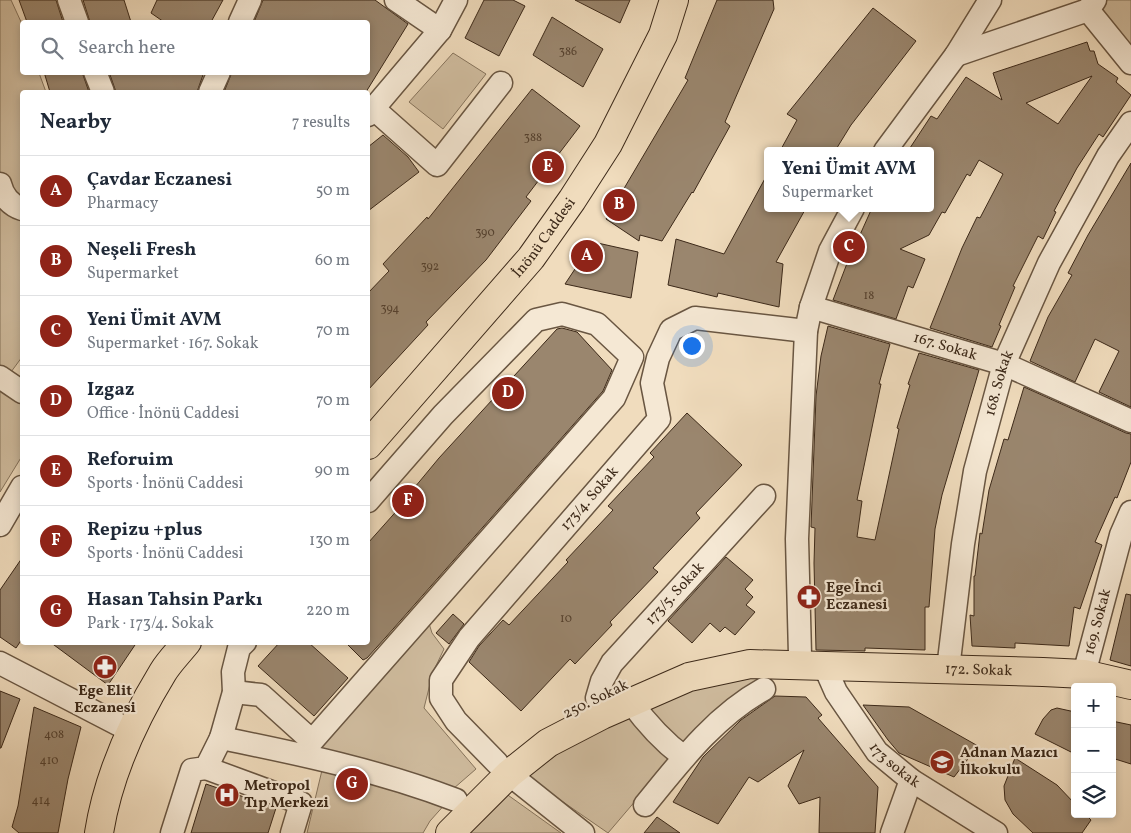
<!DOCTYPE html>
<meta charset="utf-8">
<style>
:root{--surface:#fff;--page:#f6f6f7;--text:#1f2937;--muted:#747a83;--line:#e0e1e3;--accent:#8f2418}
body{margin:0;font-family:Vollkorn,serif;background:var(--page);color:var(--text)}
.controls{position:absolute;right:15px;bottom:15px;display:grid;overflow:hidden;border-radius:5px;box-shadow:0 2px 8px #0003}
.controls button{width:45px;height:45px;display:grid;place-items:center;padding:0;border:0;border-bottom:1px solid var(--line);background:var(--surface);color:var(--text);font:25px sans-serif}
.you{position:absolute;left:691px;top:345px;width:18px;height:18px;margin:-12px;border:4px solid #fff;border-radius:50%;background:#1a73e8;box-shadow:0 0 0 8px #1a73e833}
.badge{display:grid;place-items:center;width:32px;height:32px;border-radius:50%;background:var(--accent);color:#fff;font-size:16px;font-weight:700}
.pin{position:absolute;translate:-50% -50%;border:2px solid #fff;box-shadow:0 1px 5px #0006}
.popup{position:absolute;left:764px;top:147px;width:170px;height:65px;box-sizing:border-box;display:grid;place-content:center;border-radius:5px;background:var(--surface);filter:drop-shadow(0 1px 4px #0005);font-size:16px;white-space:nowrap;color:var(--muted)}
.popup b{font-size:19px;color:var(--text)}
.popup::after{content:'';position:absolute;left:50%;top:100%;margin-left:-10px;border:10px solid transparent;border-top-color:var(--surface)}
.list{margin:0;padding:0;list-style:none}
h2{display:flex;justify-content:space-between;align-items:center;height:65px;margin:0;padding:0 20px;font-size:21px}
h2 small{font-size:16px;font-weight:400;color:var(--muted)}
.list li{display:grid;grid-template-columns:32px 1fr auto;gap:15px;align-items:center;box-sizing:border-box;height:70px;padding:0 20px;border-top:1px solid var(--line)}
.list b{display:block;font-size:19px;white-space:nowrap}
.list p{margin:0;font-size:16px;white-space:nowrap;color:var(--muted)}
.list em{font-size:16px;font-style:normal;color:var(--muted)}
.icon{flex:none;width:28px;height:28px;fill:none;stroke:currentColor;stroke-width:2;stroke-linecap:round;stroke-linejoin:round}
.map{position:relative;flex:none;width:1131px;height:833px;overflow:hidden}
.search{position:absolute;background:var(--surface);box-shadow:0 2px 8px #0003;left:20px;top:20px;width:350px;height:55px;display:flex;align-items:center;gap:12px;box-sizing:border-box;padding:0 18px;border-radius:5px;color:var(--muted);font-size:19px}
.panel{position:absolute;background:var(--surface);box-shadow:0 2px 8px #0003;left:20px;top:90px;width:350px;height:555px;border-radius:5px}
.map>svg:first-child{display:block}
.green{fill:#d1bea1;stroke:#86745d}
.building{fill:#9a866e;stroke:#3c2919;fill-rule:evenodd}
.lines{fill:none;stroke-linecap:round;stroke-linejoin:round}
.minor-casing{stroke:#695642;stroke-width:25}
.major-casing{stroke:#3c2919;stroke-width:30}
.minor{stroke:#f5e8d4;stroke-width:22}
.major{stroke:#f0dcbd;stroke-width:28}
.labels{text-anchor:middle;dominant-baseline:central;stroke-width:4.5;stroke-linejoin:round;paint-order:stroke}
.number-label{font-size:12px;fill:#54402e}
.street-label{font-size:15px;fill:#3c2919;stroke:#f5e8d4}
.poi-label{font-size:15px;font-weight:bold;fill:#3c2919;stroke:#f5e8d4;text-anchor:start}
</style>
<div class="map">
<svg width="1131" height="833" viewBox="0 0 1131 833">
<rect width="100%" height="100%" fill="#f0dcbd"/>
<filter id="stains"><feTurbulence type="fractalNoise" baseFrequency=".004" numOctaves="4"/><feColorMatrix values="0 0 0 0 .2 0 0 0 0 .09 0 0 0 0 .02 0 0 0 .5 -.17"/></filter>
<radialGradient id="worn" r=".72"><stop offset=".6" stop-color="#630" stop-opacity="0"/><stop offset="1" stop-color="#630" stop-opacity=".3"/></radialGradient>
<g class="green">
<path d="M0,0H11L22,24V72L39,73L46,92H22V357L11,372L22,381V456L0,492Z"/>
<path d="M1095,0H1131V56Z"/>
<path d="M453,53L486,74L443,129L409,102Z"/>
<path d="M427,617L432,633L444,649L433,672L424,708L476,769L453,789L319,748Z"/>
<path d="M753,675L760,684L683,745L608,833L527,777L567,747L634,713L711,683Z"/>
<path d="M323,766L447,802L430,821L423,833H307Z"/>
<path d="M505,793L561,833H467Z"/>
</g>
<g class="building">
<path d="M19,0H56L63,22H27Z"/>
<path d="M83,0H124L131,22H90Z"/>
<path d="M157,0H223L211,22H164L151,13Z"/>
<path d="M263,0H375L408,24L366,92H224L232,72H368V22H254Z"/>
<path d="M484,0H513L525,6L499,56L465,38Z"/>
<path d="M575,0H630L620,23Z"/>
<path d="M717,0H773L774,9L725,122L730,126L693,193L692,192L662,241L640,235L639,241L606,219L688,80L685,78Z"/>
<path d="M873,8L916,41L851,125L835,151H780L797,120L787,114Z"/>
<path d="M552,17L603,49L583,87L533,55Z"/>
<path d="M1087,42L1090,51H1094L1098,64L1118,78L1116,82L1131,95L1103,137L1099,134L1077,168L1054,211L1056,212L1043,239L1038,236L1013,286L1015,287L999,325L1001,326L992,347L930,328L962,248L977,217L980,218L1003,174L979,160L970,176L967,174L945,213L942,212L929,235L900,249L925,259L913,288L908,286L896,319L833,300L846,266L872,208H930V151H908L931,116L937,119L966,77L1002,100L993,73ZM1092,76L1058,124L1026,103Z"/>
<path d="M44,72H82L89,92H50Z"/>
<path d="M109,72H204L197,92H116Z"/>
<path d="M532,89L580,126L526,197L531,201L486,260L426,322L428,325L368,390V293L389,271L383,264L427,217L428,219Z"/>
<path d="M383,135L408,157L419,172L368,211V147Z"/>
<path d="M1131,163V407L1099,392L1119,351L1095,339L1075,382L1030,361L1048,317L1072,275L1068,273L1088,235Z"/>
<path d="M768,173V208H806L776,262L783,264L779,307L718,293L717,297L668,285L676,239L724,254Z"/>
<path d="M593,242L638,252L631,298L565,284Z"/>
<path d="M828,326L890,344L879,384H881L857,500L862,501L857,537L875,540L899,429L897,428L910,385L908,384L919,353L979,370L942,495L935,529L929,607H925V650L865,648V651L816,650L814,563L815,528L811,527L816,396L821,356Z"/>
<path d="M562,328L577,332L612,370L603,391L386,637L367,658L363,660L345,642H368V543L401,506L400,505L439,458L557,329Z"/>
<path d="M1024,387L1126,433L1131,434V462L1117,498L1115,497L1095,542L1102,545L1080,609L1074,607L1069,646L1015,643V648L972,646L970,615L974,616V576H975L980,533L982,534L989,490L1004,439L1008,440Z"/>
<path d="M687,413L742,465L696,513L700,518L653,568L658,572L610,622L612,625L575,664L570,659L521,711L469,662L479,646L503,620L509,625L568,562L566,560L613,510L608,506L654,457L650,453Z"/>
<path d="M726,557L753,580L745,589L753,597L746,605L755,612L735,635L725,627L720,632L710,623L692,643L668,621Z"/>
<path d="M22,558V639L16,648L0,637V590Z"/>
<path d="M1126,594L1131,595V666L1110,660Z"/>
<path d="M453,614L464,624L449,644L436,633Z"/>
<path d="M50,642H137L108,685Z"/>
<path d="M280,642H308L348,678L314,716L258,666Z"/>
<path d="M0,691L20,699L1,748H0Z"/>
<path d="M775,696L806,697L822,715L818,718L878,787L875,833H819L820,797L799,804L788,786L804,750L758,782L749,777L718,824L673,802L703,757L741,720Z"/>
<path d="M863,705L909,707L978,746L954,777L899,753L888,740Z"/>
<path d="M34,707L81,727L68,779L58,833H19L12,827L18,806Z"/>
<path d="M1057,708L1075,712V754L1035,734L1043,719L1051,710Z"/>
<path d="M1112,721L1131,725V764L1112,758Z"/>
<path d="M1015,758L1057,785L1075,804V814H1085L1091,820L1082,833H1033L1013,814L1005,800L1004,786Z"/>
<path d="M206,784L276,808L268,833H191Z"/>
<path d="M657,817L680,833H644Z"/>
</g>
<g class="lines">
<defs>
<g id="minor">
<path d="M69,0L77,22"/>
<path d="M396,0L440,30"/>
<path d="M1088,10L1131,63"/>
<path d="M240,22L250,0"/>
<path d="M956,55L1088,10L1095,0"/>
<path d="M95,72L103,92"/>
<path d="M210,92L219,72"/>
<path d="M374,109L437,165L501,83"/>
<path d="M368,115L440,30L456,0"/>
<path d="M885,151L956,55L990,0"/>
<path d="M0,184C3,196 10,205 22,209"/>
<path id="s1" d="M811,307L1004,364L1131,421"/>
<path d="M0,377L22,392"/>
<path d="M0,525L22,487"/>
<path d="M800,655L797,539L806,331L811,307L830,251L853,208"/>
<path d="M0,663L131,731"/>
<path id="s2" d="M824,665L836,692L877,752L911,780L996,833"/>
<path id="s3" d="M948,669L963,544L975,471L1004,364L1049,263L1108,156L1131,123"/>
<path id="s4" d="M1084,674L1121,535L1131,512"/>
<path d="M234,692L261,695L312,741L614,398L632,357L597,324L562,314L536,320L443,415L368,501"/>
<path id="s5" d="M597,698L602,681L612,663L764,496"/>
<path d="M631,702C647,724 662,741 684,757"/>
<path d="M221,738C301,754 380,771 456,800"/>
<path id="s6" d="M497,763L456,721L441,698V680L469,638L659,419L652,383L658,358L671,330L695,318L806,331"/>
<path d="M206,768L301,803L292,833"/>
<path d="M509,774L583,833"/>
<path d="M645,805C680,762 715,716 764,689"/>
<path d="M172,833L192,770L206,768L221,738L234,692L233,672L239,648L245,642"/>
<path d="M892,833L911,780"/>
</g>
<g id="major">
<path id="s7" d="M368,445L531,258L572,200L608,144L663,35L674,0"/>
<path d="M99,833C108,776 133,721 163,672C169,662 179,652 187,642"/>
<path id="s8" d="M450,833L509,774L548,743L602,715L689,677L750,664L1043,672L1084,674L1131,685"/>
</g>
</defs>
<use href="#minor" class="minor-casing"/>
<use href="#major" class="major-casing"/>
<use href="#minor" class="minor"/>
<use href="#major" class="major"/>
</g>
<defs>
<symbol id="pharmacy-disc" viewBox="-11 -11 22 22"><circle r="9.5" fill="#8f2418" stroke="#f5e8d4"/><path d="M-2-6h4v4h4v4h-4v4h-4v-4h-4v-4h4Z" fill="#fff"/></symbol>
<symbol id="school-disc" viewBox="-11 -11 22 22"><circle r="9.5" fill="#8f2418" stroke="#f5e8d4"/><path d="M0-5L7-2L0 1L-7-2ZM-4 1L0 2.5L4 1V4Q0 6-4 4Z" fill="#fff"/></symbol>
<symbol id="hospital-disc" viewBox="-11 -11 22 22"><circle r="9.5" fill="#8f2418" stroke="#f5e8d4"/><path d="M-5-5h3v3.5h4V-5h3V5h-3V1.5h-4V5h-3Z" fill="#fff"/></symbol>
</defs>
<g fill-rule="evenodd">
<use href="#pharmacy-disc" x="795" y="583" width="28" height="28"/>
<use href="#pharmacy-disc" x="91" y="653" width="28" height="28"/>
<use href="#school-disc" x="928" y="748" width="28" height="28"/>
<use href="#hospital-disc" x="213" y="781" width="28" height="28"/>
</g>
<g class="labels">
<g class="number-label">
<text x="568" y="52">386</text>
<text x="533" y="138">388</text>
<text x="485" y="233">390</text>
<text x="430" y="267">392</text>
<text x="869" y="296">18</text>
<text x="390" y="309">394</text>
<text x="566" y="619">10</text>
<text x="54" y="735">408</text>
<text x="49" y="761">410</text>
<text x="41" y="801">414</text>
</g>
<g class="street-label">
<text stroke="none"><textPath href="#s7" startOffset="272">İnönü Caddesi</textPath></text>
<text stroke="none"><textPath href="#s1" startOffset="140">167. Sokak</textPath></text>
<text stroke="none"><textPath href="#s3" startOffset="291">168. Sokak</textPath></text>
<text stroke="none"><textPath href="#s6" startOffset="339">173/4. Sokak</textPath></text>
<text stroke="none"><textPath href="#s5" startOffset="132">173/5. Sokak</textPath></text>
<text stroke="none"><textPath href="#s4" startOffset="54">169. Sokak</textPath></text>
<text stroke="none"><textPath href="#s8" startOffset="580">172. Sokak</textPath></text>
<text transform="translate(596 700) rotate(-26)">250. Sokak</text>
<text stroke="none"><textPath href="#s2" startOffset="124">173 sokak</textPath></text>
</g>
<g class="poi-label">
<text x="826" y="588">Ege İnci<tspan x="826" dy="17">Eczanesi</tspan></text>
<text x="105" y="691" text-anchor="middle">Ege Elit<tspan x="105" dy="17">Eczanesi</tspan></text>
<text x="960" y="753">Adnan Mazıcı<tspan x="960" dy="17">İlkokulu</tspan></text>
<text x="244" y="786">Metropol<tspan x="244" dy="17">Tıp Merkezi</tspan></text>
</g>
</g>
<rect width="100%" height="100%" filter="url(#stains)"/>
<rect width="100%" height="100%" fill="url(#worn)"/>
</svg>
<div class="controls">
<button>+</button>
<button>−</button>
<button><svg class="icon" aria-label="layers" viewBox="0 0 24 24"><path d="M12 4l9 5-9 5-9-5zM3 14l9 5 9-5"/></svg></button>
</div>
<div class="you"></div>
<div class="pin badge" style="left:587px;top:256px">A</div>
<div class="pin badge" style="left:619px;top:205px">B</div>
<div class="pin badge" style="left:849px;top:247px">C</div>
<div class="popup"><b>Yeni Ümit AVM</b>Supermarket</div>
<div class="pin badge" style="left:508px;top:393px">D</div>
<div class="pin badge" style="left:548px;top:167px">E</div>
<div class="pin badge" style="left:408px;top:501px">F</div>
<div class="pin badge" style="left:352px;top:784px">G</div>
<div class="search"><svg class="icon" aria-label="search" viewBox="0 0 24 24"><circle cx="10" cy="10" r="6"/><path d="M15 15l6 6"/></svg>Search here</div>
<section class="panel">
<h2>Nearby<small>7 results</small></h2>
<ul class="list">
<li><span class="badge">A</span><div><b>Çavdar Eczanesi</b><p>Pharmacy</p></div><em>50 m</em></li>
<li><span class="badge">B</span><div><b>Neşeli Fresh</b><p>Supermarket</p></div><em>60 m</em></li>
<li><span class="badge">C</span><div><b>Yeni Ümit AVM</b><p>Supermarket · 167. Sokak</p></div><em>70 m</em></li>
<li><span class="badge">D</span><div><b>Izgaz</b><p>Office · İnönü Caddesi</p></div><em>70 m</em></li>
<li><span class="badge">E</span><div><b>Reforuim</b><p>Sports · İnönü Caddesi</p></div><em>90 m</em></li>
<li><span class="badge">F</span><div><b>Repizu +plus</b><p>Sports · İnönü Caddesi</p></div><em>130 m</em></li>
<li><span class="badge">G</span><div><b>Hasan Tahsin Parkı</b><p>Park · 173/4. Sokak</p></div><em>220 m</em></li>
</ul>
</section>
</div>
